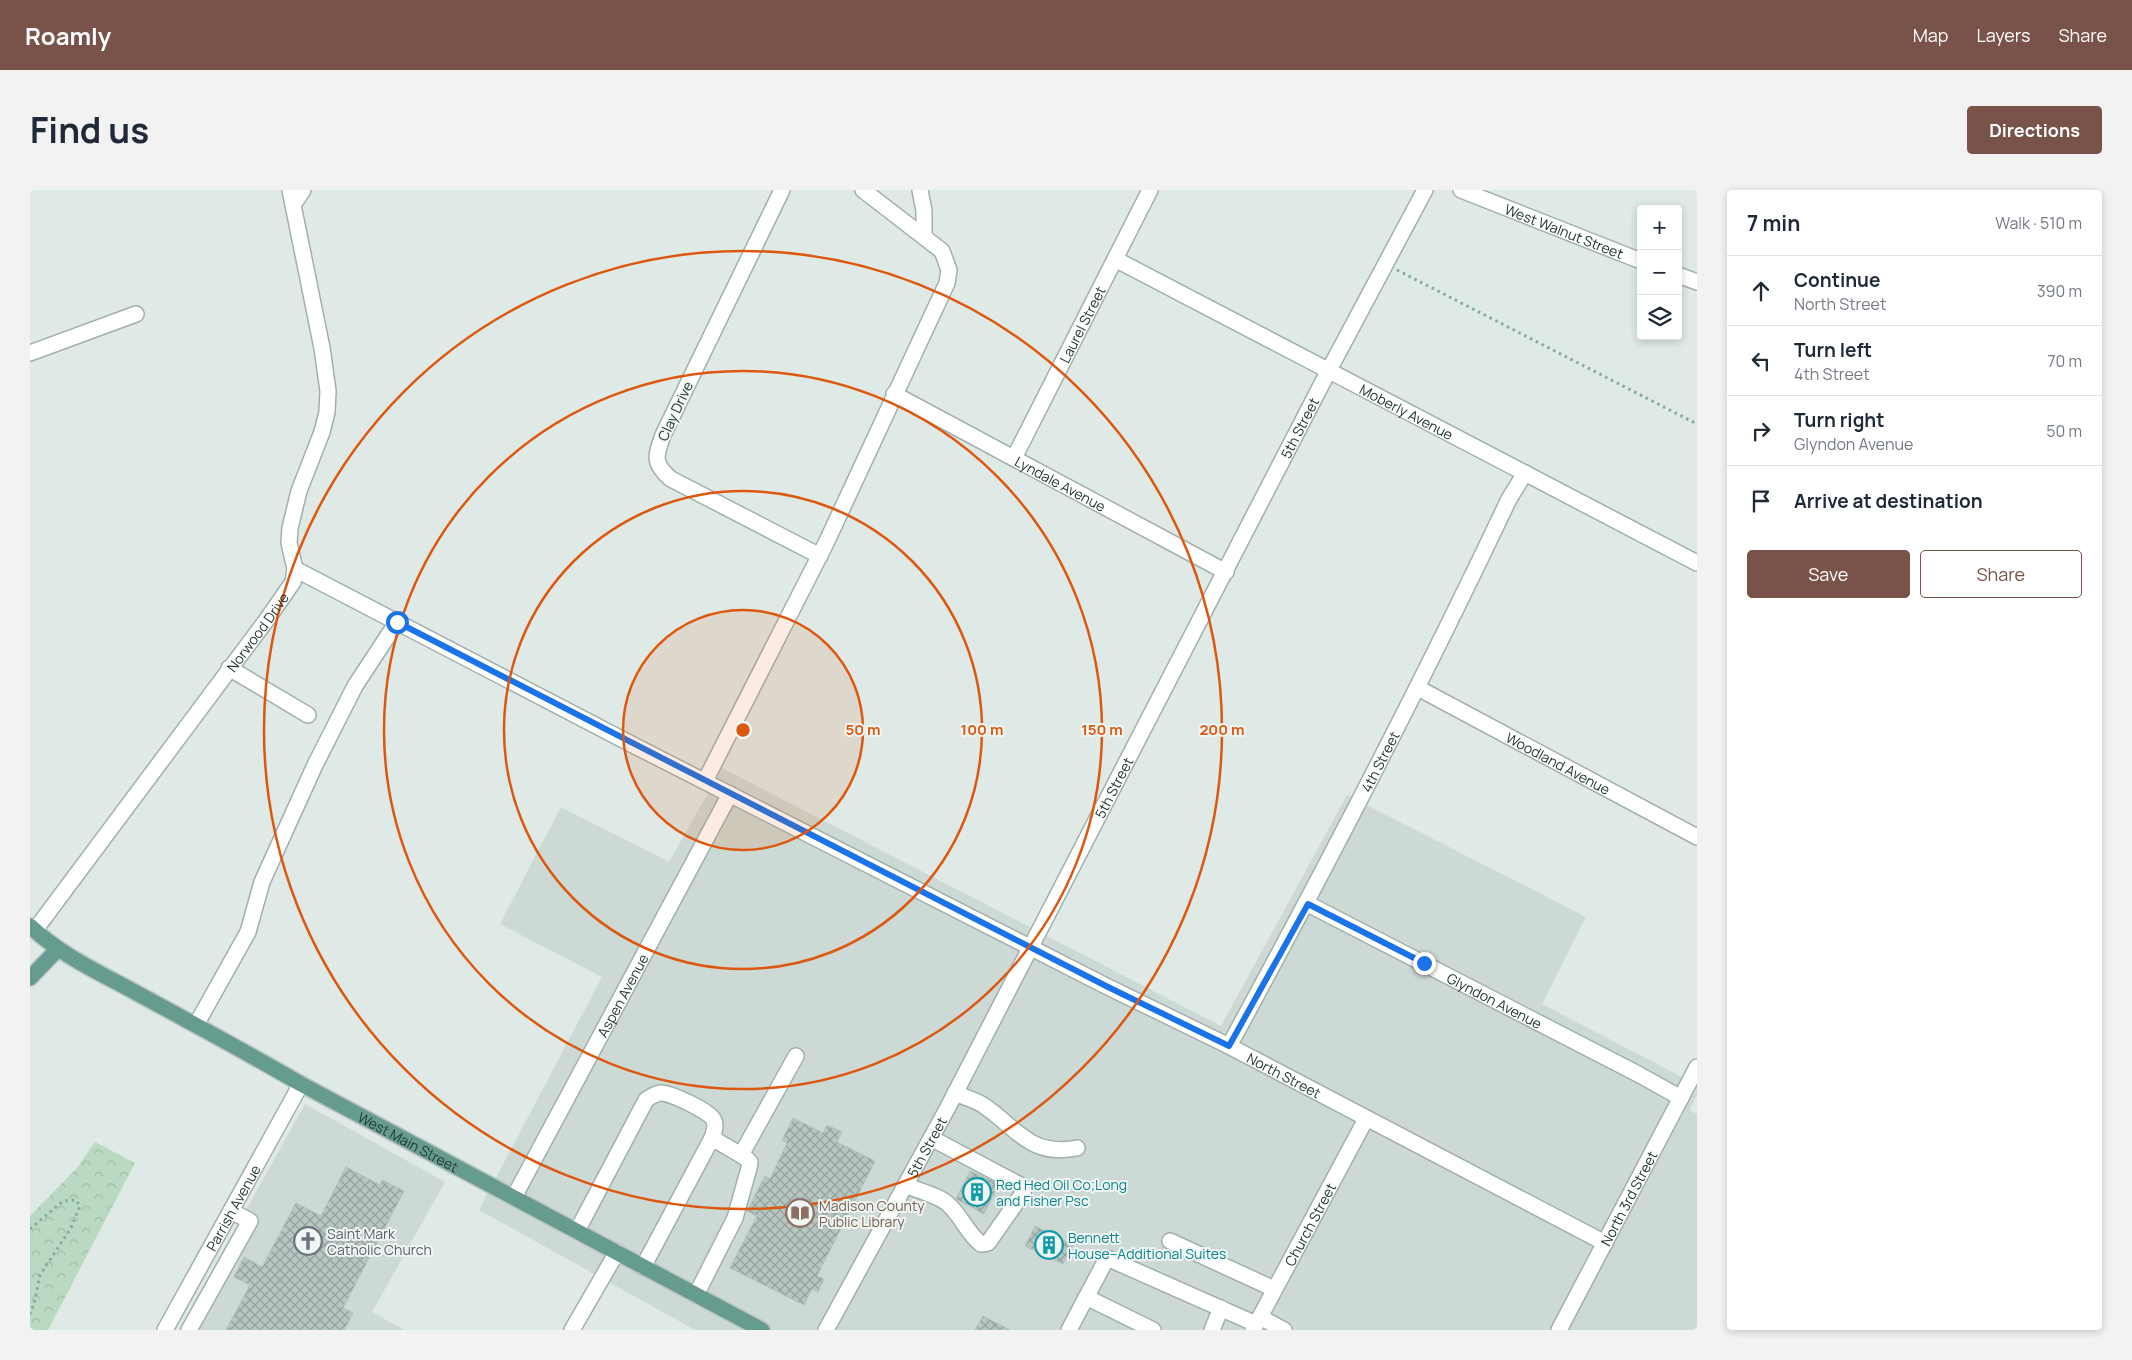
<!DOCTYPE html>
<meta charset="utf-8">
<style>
:root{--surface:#fff;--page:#f2f2f3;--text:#1f2937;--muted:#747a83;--line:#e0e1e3;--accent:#795249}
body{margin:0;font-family:Manrope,sans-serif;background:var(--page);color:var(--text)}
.controls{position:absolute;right:15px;top:15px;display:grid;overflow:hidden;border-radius:5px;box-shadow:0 2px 8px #0003}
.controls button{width:45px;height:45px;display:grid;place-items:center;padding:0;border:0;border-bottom:1px solid var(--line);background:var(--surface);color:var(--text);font:25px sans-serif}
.stop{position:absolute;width:15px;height:15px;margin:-11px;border:4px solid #1a73e8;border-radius:50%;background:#fff}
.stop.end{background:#1a73e8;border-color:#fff;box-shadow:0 1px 5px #0008}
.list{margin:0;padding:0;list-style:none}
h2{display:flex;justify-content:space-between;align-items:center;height:65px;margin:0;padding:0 20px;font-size:21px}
h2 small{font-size:16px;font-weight:400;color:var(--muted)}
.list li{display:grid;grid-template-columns:32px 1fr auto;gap:15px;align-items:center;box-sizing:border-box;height:70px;padding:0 20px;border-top:1px solid var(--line)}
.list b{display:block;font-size:19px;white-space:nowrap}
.list p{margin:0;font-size:16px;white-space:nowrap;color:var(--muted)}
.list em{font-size:16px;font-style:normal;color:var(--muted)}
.actions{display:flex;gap:10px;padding:15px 20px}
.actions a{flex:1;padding:11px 0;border:1px solid var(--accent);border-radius:5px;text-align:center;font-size:18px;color:var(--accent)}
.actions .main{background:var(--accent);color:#fff}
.icon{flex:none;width:28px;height:28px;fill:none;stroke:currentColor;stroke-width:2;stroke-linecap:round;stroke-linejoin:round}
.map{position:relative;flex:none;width:1667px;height:1140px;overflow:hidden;border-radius:5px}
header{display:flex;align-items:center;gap:30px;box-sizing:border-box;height:70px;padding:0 25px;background:var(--accent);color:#fff}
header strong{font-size:24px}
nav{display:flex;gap:28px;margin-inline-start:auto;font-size:18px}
.intro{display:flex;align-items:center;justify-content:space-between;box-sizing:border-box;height:120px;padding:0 30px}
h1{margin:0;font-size:35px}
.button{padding:12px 22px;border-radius:5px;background:var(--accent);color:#fff;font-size:18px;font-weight:700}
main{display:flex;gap:30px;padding:0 30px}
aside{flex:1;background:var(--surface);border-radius:5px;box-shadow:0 2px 8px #0003}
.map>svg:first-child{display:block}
.built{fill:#cdd9d4}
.park{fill:url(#park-crowns)}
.building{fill:url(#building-cross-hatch);stroke:#b2c2bc}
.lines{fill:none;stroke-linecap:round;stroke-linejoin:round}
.minor-casing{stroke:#a2b0ac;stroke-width:18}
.major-casing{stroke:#bcc3c2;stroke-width:18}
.path{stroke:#81ab9e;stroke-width:3;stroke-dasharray:2.5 4;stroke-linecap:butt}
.minor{stroke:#fff;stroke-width:15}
.major{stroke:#669c8f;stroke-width:15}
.route{stroke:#1a73e8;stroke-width:6}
.ring{fill:none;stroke:#de570e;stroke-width:2.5}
.labels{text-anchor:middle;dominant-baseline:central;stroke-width:4;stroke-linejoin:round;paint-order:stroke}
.street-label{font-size:14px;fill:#213832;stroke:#eff6f3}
.culture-label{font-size:14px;fill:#0d838f;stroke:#eff6f3;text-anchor:start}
.education-label{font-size:14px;fill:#785e54;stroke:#eff6f3;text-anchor:start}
.worship-label{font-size:14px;fill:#5b616d;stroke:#eff6f3;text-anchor:start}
.centre{fill:#de570e;stroke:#eff6f3;stroke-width:2.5}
.ring-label{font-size:15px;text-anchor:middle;font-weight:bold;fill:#de570e;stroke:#eff6f3;stroke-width:4;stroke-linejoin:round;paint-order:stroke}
</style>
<header>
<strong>Roamly</strong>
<nav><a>Map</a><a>Layers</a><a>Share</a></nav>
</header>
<div class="intro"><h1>Find us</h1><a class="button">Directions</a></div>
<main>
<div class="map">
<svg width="1667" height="1140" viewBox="0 0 1667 1140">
<defs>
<pattern id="park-crowns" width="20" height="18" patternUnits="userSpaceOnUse" patternTransform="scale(1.25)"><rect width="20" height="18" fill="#b9d9c2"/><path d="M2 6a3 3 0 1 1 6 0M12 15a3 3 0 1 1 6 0" fill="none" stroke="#9fbba7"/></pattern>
<pattern id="building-cross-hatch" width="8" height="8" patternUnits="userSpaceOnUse" patternTransform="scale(1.25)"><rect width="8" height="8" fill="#b7c6c1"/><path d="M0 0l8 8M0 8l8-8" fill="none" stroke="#94a29d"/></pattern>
</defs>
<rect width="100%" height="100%" fill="#dfe9e5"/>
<g class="built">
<path d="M692,578L1191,836L1317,605L1556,727L1512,814L1667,895V905L1659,920L1667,924V1140H665L449,1020L572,787L470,734L531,617L639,672Z"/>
<path d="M275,914L415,992L342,1122L374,1140H149Z"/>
</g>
<path class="park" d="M65,952L105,973L18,1140H0V1026L47,978Z"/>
<g class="building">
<path d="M763,928L793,943L797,935L812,942L807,952L845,971L787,1086L794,1089L788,1102L782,1099L774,1115L700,1078L727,1026L717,1021L735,986L740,989L757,953L752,950Z"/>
<path d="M316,977L350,995L352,990L374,1001L313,1118L323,1123L314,1140H196L220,1095L204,1087L214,1067L232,1077L266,1013L291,1026Z"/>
<path d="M940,981L969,994L954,1024L926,1009Z"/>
<path d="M1005,1036L1043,1055L1033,1074L995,1056Z"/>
<path d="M953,1126L980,1140H945Z"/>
</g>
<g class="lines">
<defs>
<g id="minor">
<path d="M752,0L633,245C625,267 623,274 641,289L790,366"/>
<path d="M890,0L894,21V45"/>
<path id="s1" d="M1431,0L1611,71"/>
<path d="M263,15L273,0"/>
<path id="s2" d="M1085,69L1667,373"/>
<path d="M1648,85L1667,92"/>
<path d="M0,163L106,124"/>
<path id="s3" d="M864,204L1196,382"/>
<path id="s4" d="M984,268L1120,0"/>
<path id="s5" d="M265,379L605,556L1078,797L1199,856L1575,1053"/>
<path d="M199,478L278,525"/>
<path id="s6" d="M1388,498L1667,647"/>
<path d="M675,591L797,351L917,93L919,80L912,61L833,0"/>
<path id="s7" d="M1278,714L1608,884L1651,908"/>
<path id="s8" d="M5,740L238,428L263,392L265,379L259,353L260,338L269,301L292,242L297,222L298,201L292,158L260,0"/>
<path d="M166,835L218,742L232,692L285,575L325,496L367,432"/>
<path id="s9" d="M1199,856C1297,676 1391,495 1479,309L1495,283"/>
<path d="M925,903C934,907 945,910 953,915C988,939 1000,967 1047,958"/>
<path d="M711,965L766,866"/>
<path d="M875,995C888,1001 909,1005 919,1015C932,1027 937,1043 951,1054L958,1053L993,1003L990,995L901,948"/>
<path id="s10" d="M484,1007L700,604"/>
<path d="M547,1041L616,910C620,907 625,904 630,903C639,902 679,921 683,929C687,935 684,942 682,948L613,1077"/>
<path d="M1140,1051L1244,1099"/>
<path d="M666,1105L705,1028L719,978L720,972L716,968L682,948"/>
<path d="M1056,1107L1123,1140"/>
<path d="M1230,1127L1254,1140"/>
<path id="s11" d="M135,1140L271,894"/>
<path d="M159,1140L220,1031L201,1021"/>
<path d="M542,1140L587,1062"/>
<path id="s12" d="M796,1140L917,919L1299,180L1395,0"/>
<path d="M1039,1140L1077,1068L1226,1134"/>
<path d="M1182,1140L1191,1118"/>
<path id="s13" d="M1223,1140L1336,929"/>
<path id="s14" d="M1529,1140L1667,877"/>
</g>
<g id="major">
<path id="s15" d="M0,736C29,764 68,782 103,801C160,832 216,862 271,894L732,1140"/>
<path d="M0,788L28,759"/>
</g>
</defs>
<use href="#minor" class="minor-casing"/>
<use href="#major" class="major-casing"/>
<g class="path">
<path d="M1367,80L1667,234"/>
<path d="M0,1039L33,1011L46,1010L50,1016L41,1038L10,1085L4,1114L0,1124"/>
</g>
<use href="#minor" class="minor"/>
<use href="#major" class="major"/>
</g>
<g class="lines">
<path class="route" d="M367,432L1078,797L1199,856L1278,714L1394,773"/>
</g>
<circle cx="713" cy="540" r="120" fill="#de570e" fill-opacity=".12"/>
<g class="ring">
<circle cx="713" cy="540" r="120"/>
<circle cx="713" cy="540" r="239"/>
<circle cx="713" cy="540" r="359"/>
<circle cx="713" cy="540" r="479"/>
</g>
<defs>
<symbol id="building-ring" viewBox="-11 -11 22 22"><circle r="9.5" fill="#eff6f3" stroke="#0f9aa8" stroke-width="1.5"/><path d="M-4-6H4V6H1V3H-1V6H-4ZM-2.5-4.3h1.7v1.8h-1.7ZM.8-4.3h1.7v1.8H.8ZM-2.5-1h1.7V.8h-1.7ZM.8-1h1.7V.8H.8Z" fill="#0f9aa8"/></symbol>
<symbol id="library-ring" viewBox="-11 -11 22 22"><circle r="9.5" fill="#eff6f3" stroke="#8d6e63" stroke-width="1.5"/><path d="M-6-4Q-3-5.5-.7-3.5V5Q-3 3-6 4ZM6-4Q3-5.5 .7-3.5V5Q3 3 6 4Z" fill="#8d6e63"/></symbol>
<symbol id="church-ring" viewBox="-11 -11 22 22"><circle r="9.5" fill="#eff6f3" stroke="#6b7280" stroke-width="1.5"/><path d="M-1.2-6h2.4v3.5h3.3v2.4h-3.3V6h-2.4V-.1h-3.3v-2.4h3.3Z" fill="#6b7280"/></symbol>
</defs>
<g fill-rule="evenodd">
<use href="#building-ring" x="931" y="986" width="32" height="32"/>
<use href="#library-ring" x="754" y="1007" width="32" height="32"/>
<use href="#church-ring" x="262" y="1035" width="32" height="32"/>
<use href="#building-ring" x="1003" y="1039" width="32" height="32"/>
</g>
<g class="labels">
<g class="street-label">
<text stroke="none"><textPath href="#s1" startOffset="111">West Walnut Street</textPath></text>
<text stroke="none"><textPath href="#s4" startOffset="150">Laurel Street</textPath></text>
<text transform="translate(645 221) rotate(-65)">Clay Drive</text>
<text stroke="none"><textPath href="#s2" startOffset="329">Moberly Avenue</textPath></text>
<text stroke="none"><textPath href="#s12" startOffset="1019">5th Street</textPath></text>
<text stroke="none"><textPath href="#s3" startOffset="189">Lyndale Avenue</textPath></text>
<text stroke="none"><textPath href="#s8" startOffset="372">Norwood Drive</textPath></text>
<text stroke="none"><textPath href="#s9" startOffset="322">4th Street</textPath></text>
<text stroke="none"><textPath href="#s6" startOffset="159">Woodland Avenue</textPath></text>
<text stroke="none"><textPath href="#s12" startOffset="614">5th Street</textPath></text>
<text stroke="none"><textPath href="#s10" startOffset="229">Aspen Avenue</textPath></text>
<text stroke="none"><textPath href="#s7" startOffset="210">Glyndon Avenue</textPath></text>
<text stroke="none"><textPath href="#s5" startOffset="1111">North Street</textPath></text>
<text stroke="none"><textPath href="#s15" startOffset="436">West Main Street</textPath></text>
<text stroke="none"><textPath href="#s12" startOffset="209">5th Street</textPath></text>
<text stroke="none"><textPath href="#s14" startOffset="149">North 3rd Street</textPath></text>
<text stroke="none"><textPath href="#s11" startOffset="140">Parrish Avenue</textPath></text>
<text stroke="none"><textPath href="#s13" startOffset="120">Church Street</textPath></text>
</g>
<g class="culture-label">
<text x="966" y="994">Red Hed Oil Co;Long<tspan x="966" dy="16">and Fisher Psc</tspan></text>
<text x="1038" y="1047">Bennett<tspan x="1038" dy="16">House--Additional Suites</tspan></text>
</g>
<g class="education-label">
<text x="789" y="1015">Madison County<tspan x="789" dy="16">Public Library</tspan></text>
</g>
<g class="worship-label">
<text x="297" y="1043">Saint Mark<tspan x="297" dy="16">Catholic Church</tspan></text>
</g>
</g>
<circle cx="713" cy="540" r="8" class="centre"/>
<g class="ring-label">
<text x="833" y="545">50 m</text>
<text x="952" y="545">100 m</text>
<text x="1072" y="545">150 m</text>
<text x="1192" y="545">200 m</text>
</g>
</svg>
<div class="controls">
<button>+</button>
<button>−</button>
<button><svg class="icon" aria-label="layers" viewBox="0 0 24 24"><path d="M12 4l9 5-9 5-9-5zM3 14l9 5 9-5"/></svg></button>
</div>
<div class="stop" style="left:367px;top:432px"></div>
<div class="stop end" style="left:1394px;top:773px"></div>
</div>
<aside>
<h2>7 min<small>Walk · 510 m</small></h2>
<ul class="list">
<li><svg class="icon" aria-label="ahead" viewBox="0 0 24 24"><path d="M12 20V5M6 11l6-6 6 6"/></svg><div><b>Continue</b><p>North Street</p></div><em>390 m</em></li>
<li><svg class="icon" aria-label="left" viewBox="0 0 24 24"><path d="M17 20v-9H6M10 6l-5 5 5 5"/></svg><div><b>Turn left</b><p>4th Street</p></div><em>70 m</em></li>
<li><svg class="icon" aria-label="right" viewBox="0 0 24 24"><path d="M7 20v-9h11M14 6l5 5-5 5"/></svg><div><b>Turn right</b><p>Glyndon Avenue</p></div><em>50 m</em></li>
<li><svg class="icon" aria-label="arrive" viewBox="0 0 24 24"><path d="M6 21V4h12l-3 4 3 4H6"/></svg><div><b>Arrive at destination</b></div></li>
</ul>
<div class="actions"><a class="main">Save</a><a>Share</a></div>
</aside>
</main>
